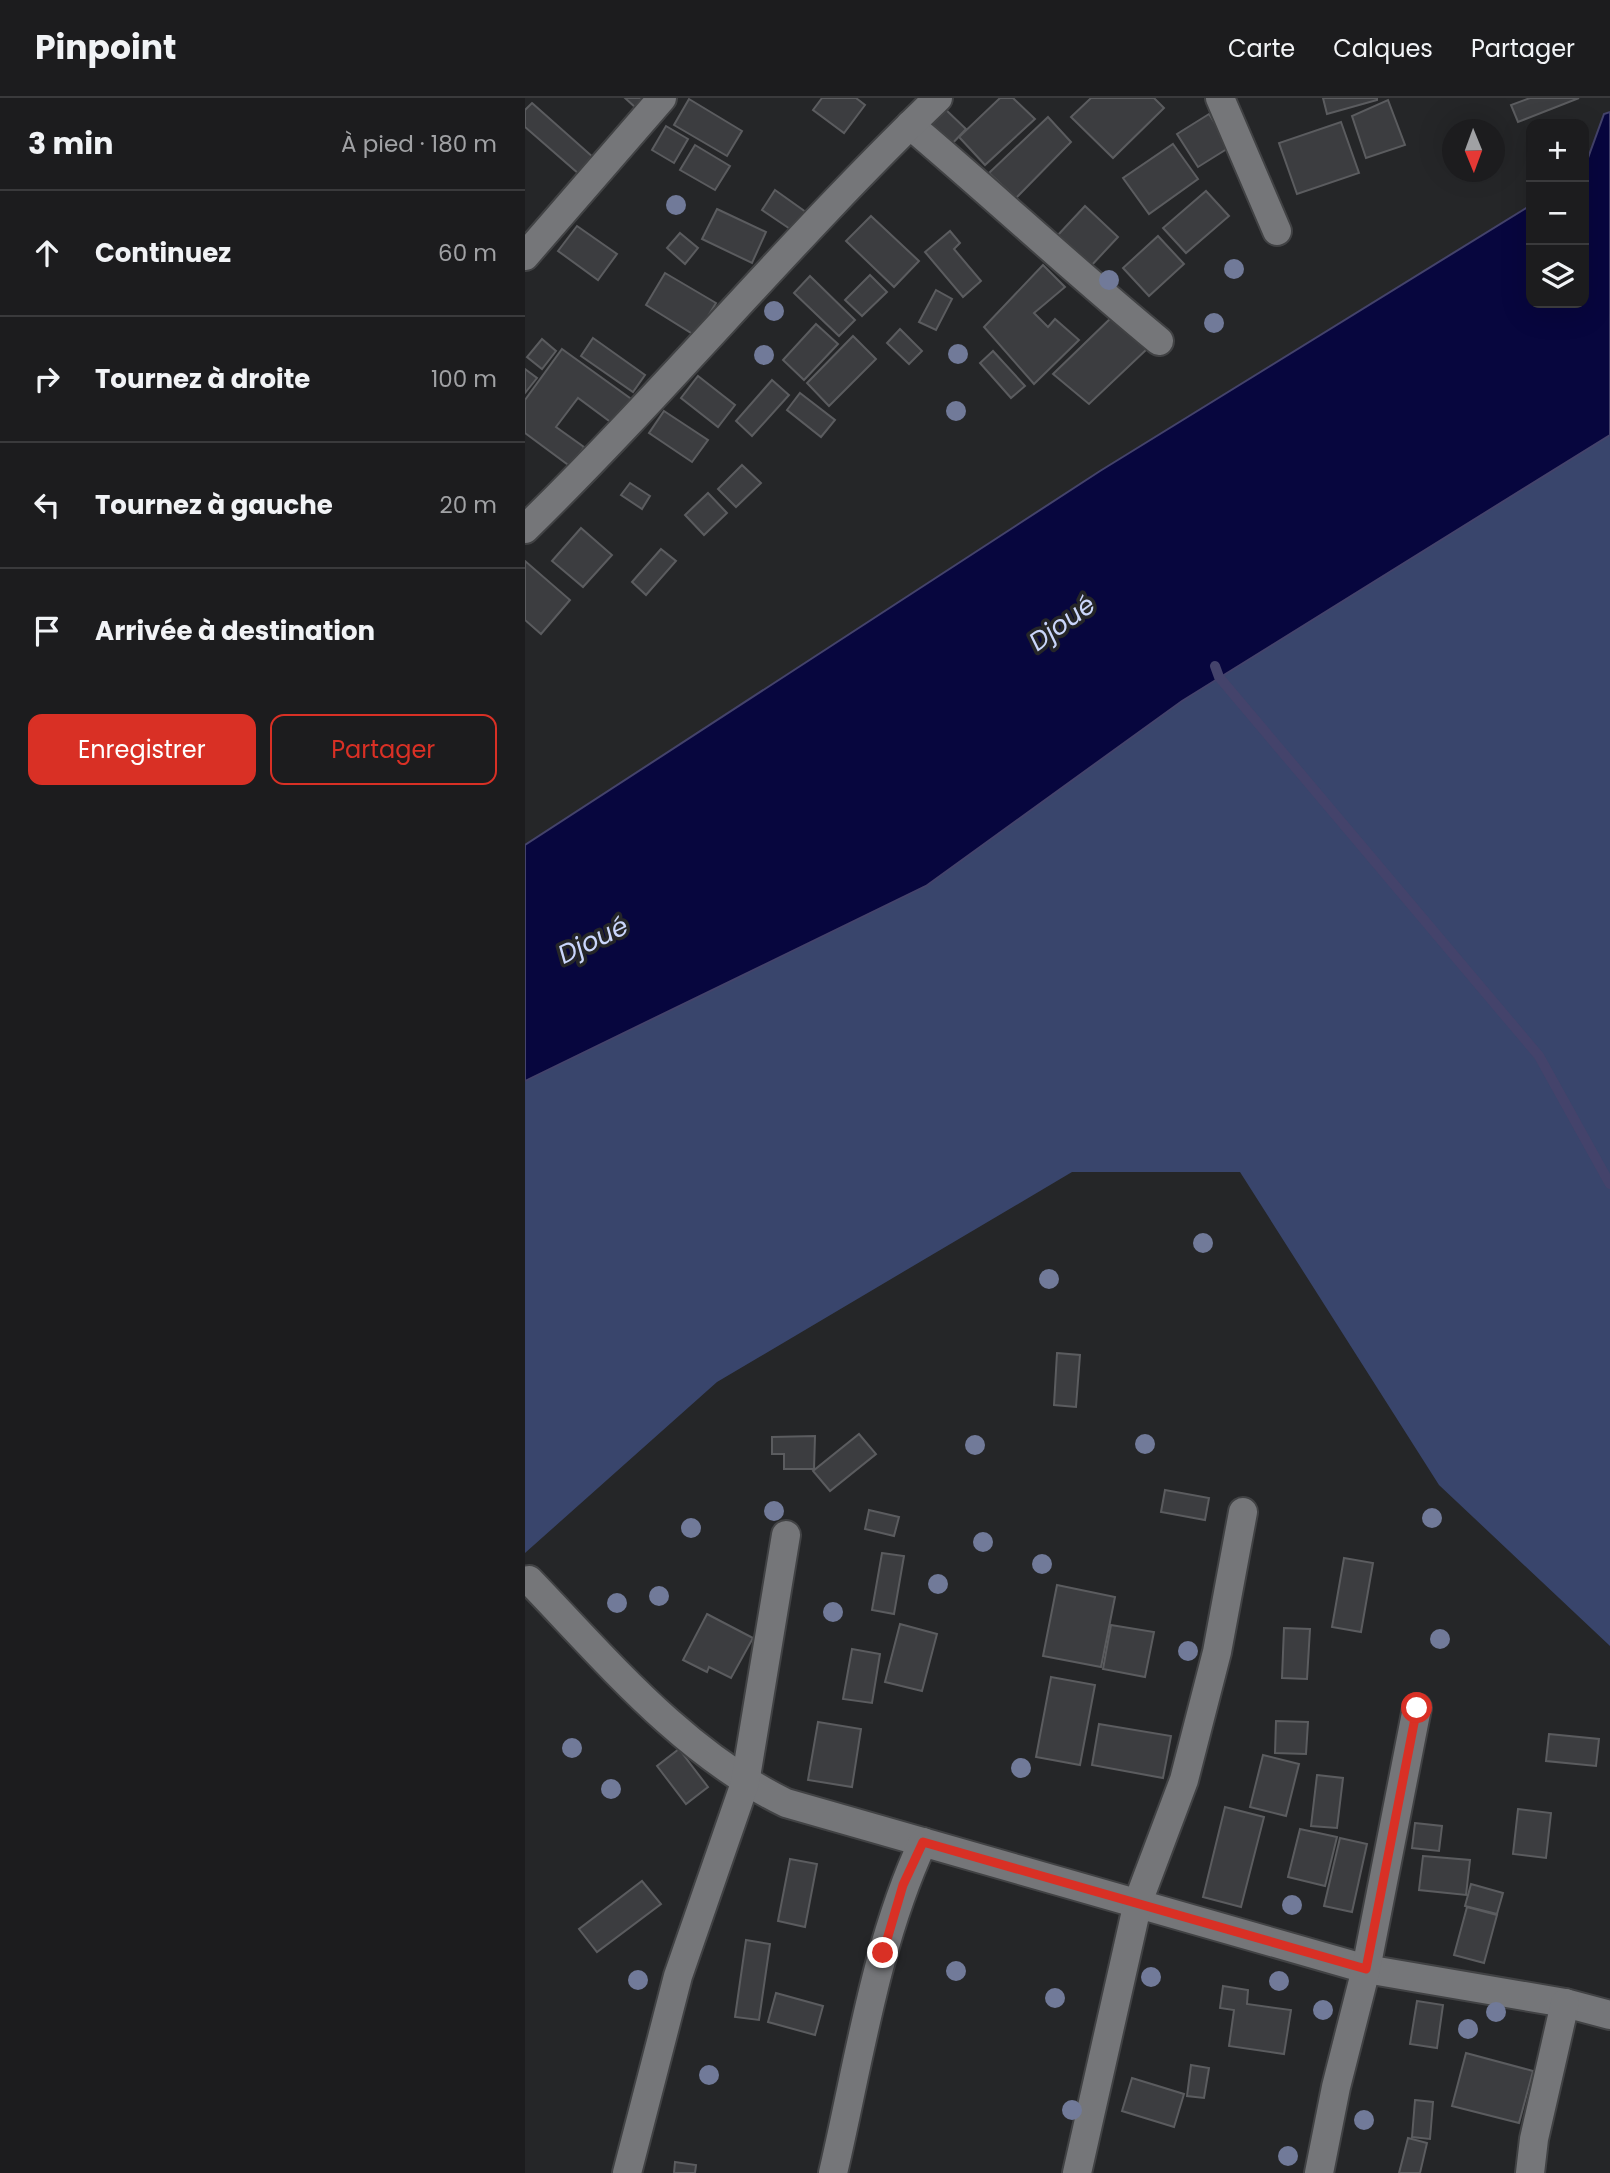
<!DOCTYPE html>
<html lang="fr">
<meta charset="utf-8">
<style>
:root{--surface:#1c1c1e;--page:#29292b;--text:#f1f3f6;--muted:#a0a1a4;--line:#3a3a3c;--accent:#d93025}
body{margin:0;font-family:Poppins,sans-serif;background:var(--page);color:var(--text)}
.controls{position:absolute;right:21px;top:21px;display:grid;overflow:hidden;border-radius:14px;box-shadow:0 7px 28px #0002}
.controls button{width:63px;height:63px;display:grid;place-items:center;padding:0;border:0;border-bottom:2px solid var(--line);background:var(--surface);color:var(--text);font:35px sans-serif}
.compass{position:absolute;left:917px;top:21px;width:63px;height:63px;border-radius:50%;background:var(--surface);box-shadow:0 7px 28px #0002;rotate:179deg}
.stop{position:absolute;width:21px;height:21px;margin:-16px;border:5px solid #d93025;border-radius:50%;background:#fff}
.stop.end{background:#d93025;border-color:#fff;box-shadow:0 2px 7px #0008}
.list{margin:0;padding:0;list-style:none}
h2{display:flex;justify-content:space-between;align-items:center;height:91px;margin:0;padding:0 28px;font-size:30px}
h2 small{font-size:23px;font-weight:400;color:var(--muted)}
.list li{display:grid;grid-template-columns:46px 1fr auto;gap:21px;align-items:center;box-sizing:border-box;height:126px;padding:0 28px;border-top:2px solid var(--line)}
.list b{display:block;font-size:26px;white-space:nowrap}
.list em{font-size:23px;font-style:normal;color:var(--muted)}
.actions{display:flex;gap:14px;padding:21px 28px}
.actions a{flex:1;padding:16px 0;border:2px solid var(--accent);border-radius:14px;text-align:center;font-size:24px;color:var(--accent)}
.actions .main{background:var(--accent);color:#fff}
.icon{flex:none;width:38px;height:38px;fill:none;stroke:currentColor;stroke-width:2;stroke-linecap:round;stroke-linejoin:round}
.map{position:relative;flex:none;width:1085px;height:2075px;overflow:hidden}
header{display:flex;align-items:center;gap:42px;box-sizing:border-box;height:98px;padding:0 35px;background:var(--surface);border-bottom:2px solid var(--line)}
header strong{font-size:33px}
nav{display:flex;gap:38px;margin-inline-start:auto;font-size:24px}
main{display:flex}
aside{flex:1;background:var(--surface)}
.map>svg:first-child{display:block}
.green{fill:#39456c}
.water{fill:#07063e;stroke:#44436b;stroke-width:2}
.lines{fill:none;stroke-linecap:round;stroke-linejoin:round}
.stream{stroke:#44436b;stroke-width:10}
.building{fill:#3c3d40;stroke:#5b5c5f;stroke-width:2}
.minor-casing{stroke:#414244;stroke-width:32}
.minor{stroke:#757679;stroke-width:28}
.tree{fill:#717a99}
.route{stroke:#d93025;stroke-width:9}
.labels{text-anchor:middle;dominant-baseline:central;stroke-width:7;stroke-linejoin:round;paint-order:stroke}
.water-label{font-size:26px;font-style:italic;fill:#cad6fb;stroke:#252628}
</style>
<header>
<strong>Pinpoint</strong>
<nav><a>Carte</a><a>Calques</a><a>Partager</a></nav>
</header>
<main>
<aside>
<h2>3 min<small>À pied · 180 m</small></h2>
<ul class="list">
<li><svg class="icon" aria-label="ahead" viewBox="0 0 24 24"><path d="M12 20V5M6 11l6-6 6 6"/></svg><div><b>Continuez</b></div><em>60 m</em></li>
<li><svg class="icon" aria-label="right" viewBox="0 0 24 24"><path d="M7 20v-9h11M14 6l5 5-5 5"/></svg><div><b>Tournez à droite</b></div><em>100 m</em></li>
<li><svg class="icon" aria-label="left" viewBox="0 0 24 24"><path d="M17 20v-9H6M10 6l-5 5 5 5"/></svg><div><b>Tournez à gauche</b></div><em>20 m</em></li>
<li><svg class="icon" aria-label="arrive" viewBox="0 0 24 24"><path d="M6 21V4h12l-3 4 3 4H6"/></svg><div><b>Arrivée à destination</b></div></li>
</ul>
<div class="actions"><a class="main">Enregistrer</a><a>Partager</a></div>
</aside>
<div class="map">
<svg width="1085" height="2075" viewBox="0 0 1085 2075">
<rect width="100%" height="100%" fill="#252628"/>
<path class="green" d="M1085,337V1548L914,1387L715,1074H547L192,1284L0,1455V983L401,788L657,603Z"/>
<path class="water" d="M1085,14V337L657,603L401,788L0,983V747L575,373L1006,107V205H1059V71L1079,16Z"/>
<g class="lines">
<path class="stream" d="M690,568L694,579L1014,958L1085,1086"/>
</g>
<g class="building">
<path d="M100,0H119L111,10Z"/>
<path d="M297,0H331L340,7L319,35L288,12Z"/>
<path d="M475,0H488L510,21L460,67L434,39Z"/>
<path d="M566,0H629L639,10L588,60L546,19Z"/>
<path d="M798,0H852V2L802,16Z"/>
<path d="M1005,0H1054L993,24L986,7Z"/>
<path d="M164,1L217,33L202,58L149,27Z"/>
<path d="M863,2L880,47L841,60L827,18Z"/>
<path d="M7,5L69,60L54,76L0,29V12Z"/>
<path d="M419,10L441,31L425,48L403,26Z"/>
<path d="M684,16L705,49L673,69L652,36Z"/>
<path d="M523,19L546,44L491,100L464,75Z"/>
<path d="M816,24L834,75L772,96L754,45Z"/>
<path d="M141,28L163,41L149,65L127,52Z"/>
<path d="M648,46L673,81L624,116L598,80Z"/>
<path d="M170,47L205,68L190,92L155,72Z"/>
<path d="M250,92L285,117L271,135L237,112Z"/>
<path d="M681,93L704,118L661,155L638,130Z"/>
<path d="M560,108L593,139L565,169L532,138Z"/>
<path d="M192,111L241,134L227,165L177,141Z"/>
<path d="M346,118L394,163L369,189L321,143Z"/>
<path d="M52,128L92,156L73,182L33,153Z"/>
<path d="M425,133L435,145L429,151L456,183L438,199L400,154Z"/>
<path d="M155,135L173,150L160,166L142,150Z"/>
<path d="M633,138L659,166L624,198L598,170Z"/>
<path d="M518,167L540,189L509,215L523,229L530,221L554,242L509,286L459,229Z"/>
<path d="M140,175L191,205L171,238L121,207Z"/>
<path d="M345,177L362,194L337,218L320,202Z"/>
<path d="M285,178L330,222L314,238L269,195Z"/>
<path d="M411,192L427,201L411,232L394,224Z"/>
<path d="M588,218L622,251L564,306L528,276Z"/>
<path d="M291,226L313,246L279,282L258,262Z"/>
<path d="M375,231L397,253L384,266L362,245Z"/>
<path d="M328,238L351,261L304,308L282,285Z"/>
<path d="M68,240L120,277L108,294L56,258Z"/>
<path d="M17,241L31,253L17,271L2,259Z"/>
<path d="M37,251L109,303L91,328L53,300L31,329L59,349L46,369L0,335V302Z"/>
<path d="M468,253L500,288L486,300L455,265Z"/>
<path d="M0,271L12,280L0,295Z"/>
<path d="M173,278L210,307L193,329L156,300Z"/>
<path d="M247,282L264,297L227,338L211,323Z"/>
<path d="M275,295L310,322L296,339L262,312Z"/>
<path d="M139,313L183,342L167,364L124,335Z"/>
<path d="M217,367L236,385L211,409L193,391Z"/>
<path d="M105,385L125,398L117,411L96,397Z"/>
<path d="M183,395L202,415L179,437L160,417Z"/>
<path d="M56,430L87,457L58,489L27,463Z"/>
<path d="M136,451L151,463L121,497L107,484Z"/>
<path d="M0,463L45,502L16,536L0,522Z"/>
<path d="M532,1255L555,1257L551,1309L529,1307Z"/>
<path d="M334,1336L351,1356L305,1393L288,1373Z"/>
<path d="M290,1338L289,1371H259V1356H247V1339Z"/>
<path d="M640,1392L684,1400L680,1422L636,1414Z"/>
<path d="M344,1412L374,1419L369,1438L340,1431Z"/>
<path d="M357,1455L379,1458L369,1516L347,1512Z"/>
<path d="M819,1460L848,1465L836,1534L807,1529Z"/>
<path d="M532,1487L590,1499L576,1569L518,1558Z"/>
<path d="M182,1516L228,1540L206,1580L184,1569L182,1574L158,1562Z"/>
<path d="M375,1526L412,1536L397,1593L360,1584Z"/>
<path d="M586,1527L629,1534L620,1579L578,1571Z"/>
<path d="M759,1530L785,1531L782,1581L757,1580Z"/>
<path d="M327,1551L355,1556L347,1605L318,1601Z"/>
<path d="M526,1579L570,1587L555,1667L511,1659Z"/>
<path d="M751,1623L783,1624L781,1656L750,1655Z"/>
<path d="M293,1624L336,1631L327,1689L283,1682Z"/>
<path d="M574,1626L646,1638L638,1680L567,1667Z"/>
<path d="M1024,1636L1074,1641L1071,1668L1021,1663Z"/>
<path d="M154,1651L183,1689L161,1706L132,1668Z"/>
<path d="M738,1657L774,1666L761,1718L725,1709Z"/>
<path d="M792,1677L818,1680L812,1730L786,1728Z"/>
<path d="M700,1709L739,1719L716,1809L678,1799Z"/>
<path d="M993,1711L1026,1715L1021,1760L988,1756Z"/>
<path d="M890,1725L917,1728L914,1753L887,1750Z"/>
<path d="M775,1731L812,1739L800,1788L763,1779Z"/>
<path d="M815,1740L842,1746L827,1814L799,1808Z"/>
<path d="M898,1758L945,1762L941,1797L894,1792Z"/>
<path d="M265,1761L292,1766L280,1829L253,1823Z"/>
<path d="M117,1783L136,1806L72,1854L54,1831Z"/>
<path d="M946,1786L978,1795L972,1816L940,1808Z"/>
<path d="M942,1809L972,1817L959,1865L929,1857Z"/>
<path d="M221,1842L245,1846L234,1922L210,1919Z"/>
<path d="M698,1888L723,1892L722,1906L766,1912L759,1956L704,1948L709,1912L695,1910Z"/>
<path d="M251,1895L298,1908L290,1937L243,1924Z"/>
<path d="M892,1903L918,1907L912,1950L885,1946Z"/>
<path d="M941,1955L1008,1973L994,2025L927,2008Z"/>
<path d="M666,1967L684,1970L679,2000L662,1998Z"/>
<path d="M607,1980L659,1996L649,2029L597,2013Z"/>
<path d="M890,2002L908,2004L905,2041L887,2039Z"/>
<path d="M883,2040L902,2045L895,2075H874Z"/>
<path d="M150,2064L171,2067L170,2075H149Z"/>
</g>
<g class="lines">
<defs>
<g id="minor">
<path d="M695,0L752,133"/>
<path d="M385,27C469,98 549,173 634,243"/>
<path d="M0,158L137,0"/>
<path d="M0,431C142,292 269,138 413,0"/>
<path d="M4,1482C82,1563 158,1655 261,1705L841,1871L1040,1905L1085,1917"/>
<path d="M102,2075L153,1878L220,1685L261,1437"/>
<path d="M308,2075C334,1964 350,1847 398,1744"/>
<path d="M552,2075L613,1804L659,1682L692,1554L718,1414"/>
<path d="M794,2075L811,1989L841,1871L892,1610"/>
<path d="M1005,2075L1009,2041L1040,1905"/>
</g>
</defs>
<use href="#minor" class="minor-casing"/>
<use href="#minor" class="minor"/>
</g>
<g class="tree">
<circle cx="151" cy="107" r="10"/>
<circle cx="709" cy="171" r="10"/>
<circle cx="584" cy="182" r="10"/>
<circle cx="249" cy="213" r="10"/>
<circle cx="689" cy="225" r="10"/>
<circle cx="433" cy="256" r="10"/>
<circle cx="239" cy="257" r="10"/>
<circle cx="431" cy="313" r="10"/>
<circle cx="678" cy="1145" r="10"/>
<circle cx="524" cy="1181" r="10"/>
<circle cx="620" cy="1346" r="10"/>
<circle cx="450" cy="1347" r="10"/>
<circle cx="249" cy="1413" r="10"/>
<circle cx="907" cy="1420" r="10"/>
<circle cx="166" cy="1430" r="10"/>
<circle cx="458" cy="1444" r="10"/>
<circle cx="517" cy="1466" r="10"/>
<circle cx="413" cy="1486" r="10"/>
<circle cx="134" cy="1498" r="10"/>
<circle cx="92" cy="1505" r="10"/>
<circle cx="308" cy="1514" r="10"/>
<circle cx="915" cy="1541" r="10"/>
<circle cx="663" cy="1553" r="10"/>
<circle cx="47" cy="1650" r="10"/>
<circle cx="496" cy="1670" r="10"/>
<circle cx="86" cy="1691" r="10"/>
<circle cx="767" cy="1807" r="10"/>
<circle cx="431" cy="1873" r="10"/>
<circle cx="626" cy="1879" r="10"/>
<circle cx="113" cy="1882" r="10"/>
<circle cx="754" cy="1883" r="10"/>
<circle cx="530" cy="1900" r="10"/>
<circle cx="798" cy="1912" r="10"/>
<circle cx="971" cy="1914" r="10"/>
<circle cx="943" cy="1931" r="10"/>
<circle cx="184" cy="1977" r="10"/>
<circle cx="547" cy="2012" r="10"/>
<circle cx="839" cy="2022" r="10"/>
<circle cx="763" cy="2058" r="10"/>
</g>
<g class="lines">
<path class="route" d="M358,1855L378,1787L398,1744L841,1871L892,1610"/>
</g>
<g class="labels">
<g class="water-label">
<text transform="translate(537 525) rotate(-36)">Djoué</text>
<text transform="translate(68 842) rotate(-26)">Djoué</text>
</g>
</g>
</svg>
<div class="controls">
<button>+</button>
<button>−</button>
<button><svg class="icon" aria-label="layers" viewBox="0 0 24 24"><path d="M12 4l9 5-9 5-9-5zM3 14l9 5 9-5"/></svg></button>
</div>
<svg class="compass" viewBox="-18 -18 36 36"><path d="M0-13l5 13h-10z" fill="#e53935"/><path d="M0 13l5-13h-10z" fill="#a0a1a4"/></svg>
<div class="stop" style="left:892px;top:1610px"></div>
<div class="stop end" style="left:358px;top:1855px"></div>
</div>
</main>
